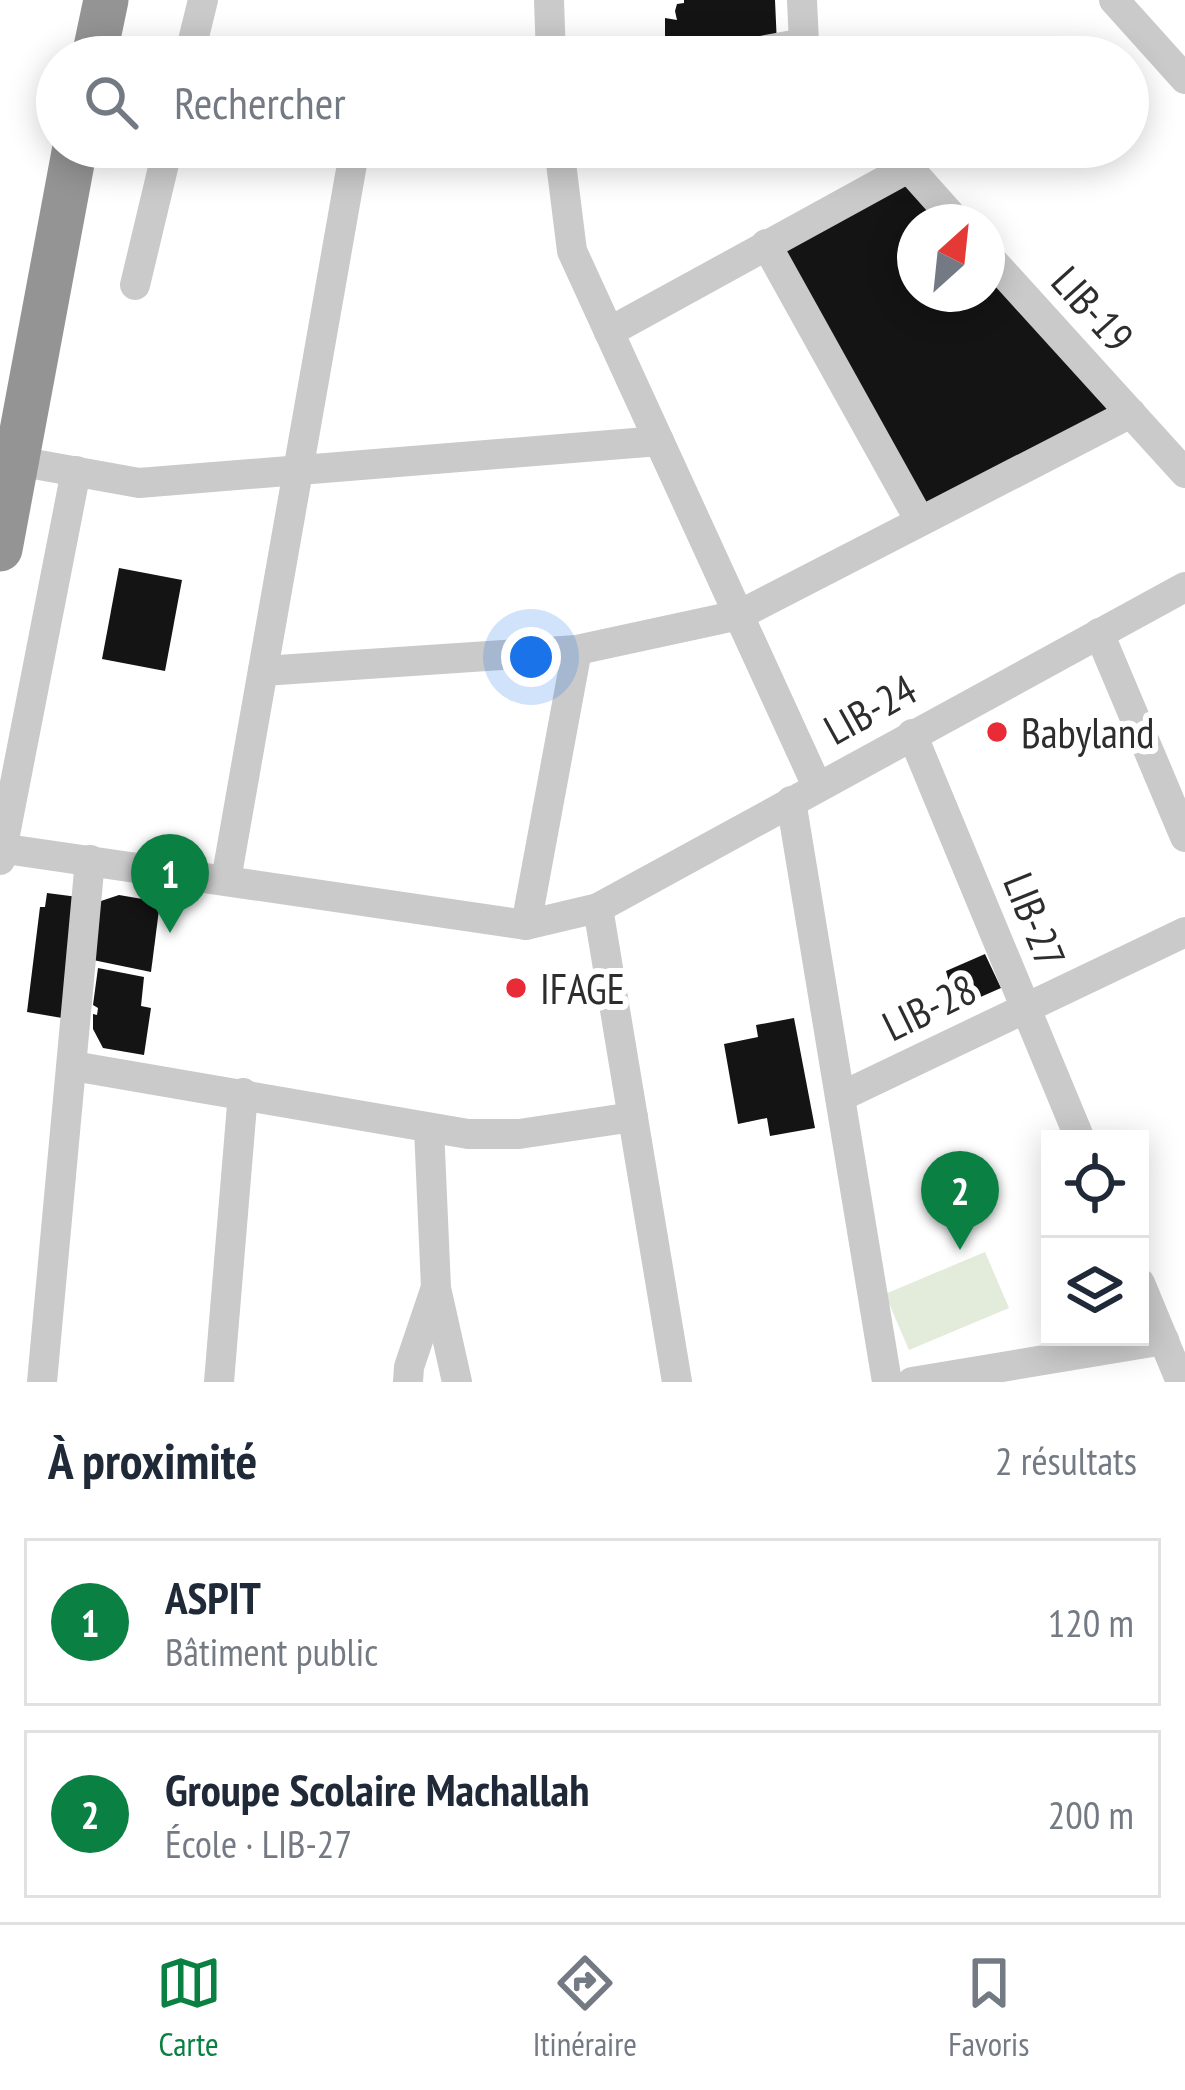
<!DOCTYPE html>
<html lang="fr">
<meta charset="utf-8">
<style>
:root{--surface:#fff;--page:#f2f2f3;--text:#1f2937;--muted:#747a83;--line:#e0e1e3;--accent:#0b8043}
body{margin:0;font-family:"PT Sans Narrow",sans-serif;background:var(--page);color:var(--text)}
.controls{position:absolute;right:36px;bottom:36px;display:grid;overflow:hidden;border-radius:0px;box-shadow:0 6px 30px #0003}
.controls button{width:108px;height:108px;display:grid;place-items:center;padding:0;border:0;border-bottom:3px solid var(--line);background:var(--surface);color:var(--text);font:60px sans-serif}
.compass{position:absolute;left:897px;top:204px;width:108px;height:108px;border-radius:50%;background:var(--surface);box-shadow:0 6px 30px #0003;rotate:27deg}
.you{position:absolute;left:531px;top:657px;width:42px;height:42px;margin:-30px;border:9px solid #fff;border-radius:50%;background:#1a73e8;box-shadow:0 0 0 18px #1a73e833}
.badge{display:grid;place-items:center;width:78px;height:78px;border-radius:50%;background:var(--accent);color:#fff;font-size:39px;font-weight:700}
.pin{position:absolute;translate:-50% -99px;filter:drop-shadow(0 3px 6px #0008)}
.pin::after{content:'';position:absolute;top:63px;width:42px;height:36px;background:inherit;clip-path:polygon(0 0,100% 0,50% 100%)}
.list{margin:0;padding:0;list-style:none}
h2{display:flex;justify-content:space-between;align-items:center;height:156px;margin:0;padding:0 48px;font-size:51px}
h2 small{font-size:39px;font-weight:400;color:var(--muted)}
.list li{display:grid;grid-template-columns:78px 1fr auto;gap:36px;align-items:center;box-sizing:border-box;height:168px;margin:0 24px 24px;padding:0 24px;border:3px solid var(--line);border-radius:0px}
.list b{display:block;font-size:45px;white-space:nowrap}
.list p{margin:0;font-size:39px;white-space:nowrap;color:var(--muted)}
.list em{font-size:39px;font-style:normal;color:var(--muted)}
.icon{flex:none;width:66px;height:66px;fill:none;stroke:currentColor;stroke-width:2;stroke-linecap:round;stroke-linejoin:round}
.map{position:relative;flex:none;width:1185px;height:1382px;overflow:hidden}
.search{position:absolute;background:var(--surface);box-shadow:0 6px 30px #0003;left:36px;right:36px;top:36px;height:132px;display:flex;align-items:center;gap:30px;box-sizing:border-box;padding:0 42px;border-radius:66px;color:var(--muted);font-size:45px}
.sheet{height:540px;background:var(--surface)}
nav{display:flex;justify-content:space-around;align-items:center;box-sizing:border-box;height:168px;border-top:3px solid var(--line);background:var(--surface);font-size:33px;color:var(--muted)}
nav a{display:grid;justify-items:center;gap:6px}
nav .on{color:var(--accent)}
.map>svg:first-child{display:block}
.green{fill:#e3ebda}
.building{fill:#141414}
.lines{fill:none;stroke-linecap:round;stroke-linejoin:round}
.minor{stroke:#cacaca;stroke-width:30}
.highway{stroke:#949494;stroke-width:45}
.poi-dot{fill:#e82b37;stroke:#fff;stroke-width:4.5}
.labels{text-anchor:middle;dominant-baseline:central;stroke-width:12;stroke-linejoin:round;paint-order:stroke}
.street-label{font-size:42px;fill:#2d2d2d;stroke:#fff}
.poi-label{font-size:42px;fill:#2d2d2d;stroke:#fff;text-anchor:start}
</style>
<div class="map">
<svg width="1185" height="1382" viewBox="0 0 1185 1382">
<rect width="100%" height="100%" fill="#fff"/>
<path class="green" d="M985,1252L1009,1308L909,1350L885,1294Z"/>
<g class="building">
<path d="M684,0H775L777,45L665,57V18L677,20L675,11L677,4L684,3Z"/>
<path d="M908,168L957,222H915V294H987V255L1131,413L920,521L766,244Z"/>
<path d="M119,568L182,580L165,671L102,659Z"/>
<path d="M47,893L78,897L68,1019L27,1012L40,907H45Z"/>
<path d="M119,895L160,902L151,972L93,960L95,903Z"/>
<path d="M985,954L1001,988L969,1002L966,996L955,1004L946,971Z"/>
<path d="M98,968L144,977L141,1006L151,1008L144,1055L103,1048L93,1029V1014L97,1015L98,1008L93,1005Z"/>
<path d="M794,1018L815,1128L770,1136L767,1118L738,1124L724,1044L758,1037L756,1025Z"/>
</g>
<g class="lines">
<g class="minor">
<path d="M549,0L551,57"/>
<path d="M802,0L804,43L816,57"/>
<path d="M1114,0L1185,79"/>
<path d="M189,57L203,0"/>
<path d="M729,57L804,43"/>
<path d="M559,147L572,251L817,786"/>
<path d="M890,147L957,222"/>
<path d="M766,244L920,521"/>
<path d="M987,255L1185,473"/>
<path d="M135,285L168,147"/>
<path d="M609,332L908,168"/>
<path d="M17,461L139,483L659,441"/>
<path d="M1099,633L1185,837"/>
<path d="M263,671L577,650L739,615L1131,413"/>
<path d="M912,734L1080,1139"/>
<path d="M791,801L887,1382"/>
<path d="M0,848L526,925L598,908L1185,587"/>
<path d="M0,860L76,471"/>
<path d="M226,880L355,147"/>
<path d="M598,908L677,1382"/>
<path d="M526,925L577,650"/>
<path d="M73,1066L468,1134H519L633,1117"/>
<path d="M840,1097L1185,932"/>
<path d="M429,1128L436,1288L457,1382"/>
<path d="M1140,1283L1181,1382"/>
<path d="M42,1382L90,860"/>
<path d="M219,1382L243,1093"/>
<path d="M408,1382L409,1367L435,1290"/>
<path d="M912,1382L1164,1340"/>
</g>
<g class="highway">
<path d="M94,57L106,0"/>
<path d="M0,549L75,147"/>
</g>
</g>
<g class="poi-dot">
<circle cx="997" cy="732" r="12"/>
<circle cx="516" cy="988" r="12"/>
</g>
<g class="labels">
<g class="street-label">
<text transform="translate(1093 309) rotate(48)">LIB-19</text>
<text transform="translate(870 709) rotate(-29)">LIB-24</text>
<text transform="translate(1035 920) rotate(68)">LIB-27</text>
<text transform="translate(929 1007) rotate(-26)">LIB-28</text>
</g>
<g class="poi-label">
<text x="1021" y="732">Babyland</text>
<text x="540" y="988">IFAGE</text>
</g>
</g>
</svg>
<div class="controls">
<button><svg class="icon" aria-label="locate" viewBox="0 0 24 24"><circle cx="12" cy="12" r="6"/><path d="M12 2v4M12 18v4M2 12h4M18 12h4"/></svg></button>
<button><svg class="icon" aria-label="layers" viewBox="0 0 24 24"><path d="M12 4l9 5-9 5-9-5zM3 14l9 5 9-5"/></svg></button>
</div>
<svg class="compass" viewBox="-18 -18 36 36"><path d="M0-13l5 13h-10z" fill="#e53935"/><path d="M0 13l5-13h-10z" fill="#747a83"/></svg>
<div class="you"></div>
<div class="pin badge" style="left:170px;top:933px">1</div>
<div class="pin badge" style="left:960px;top:1250px">2</div>
<div class="search"><svg class="icon" aria-label="search" viewBox="0 0 24 24"><circle cx="10" cy="10" r="6"/><path d="M15 15l6 6"/></svg>Rechercher</div>
</div>
<section class="sheet">
<h2>À proximité<small>2 résultats</small></h2>
<ul class="list">
<li><span class="badge">1</span><div><b>ASPIT</b><p>Bâtiment public</p></div><em>120 m</em></li>
<li><span class="badge">2</span><div><b>Groupe Scolaire Machallah</b><p>École · LIB-27</p></div><em>200 m</em></li>
</ul>
</section>
<nav>
<a class="on"><svg class="icon" aria-label="map" viewBox="0 0 24 24"><path d="M3 6l6-2 6 2 6-2v14l-6 2-6-2-6 2zM9 4v14M15 6v14"/></svg>Carte</a>
<a><svg class="icon" aria-label="directions" viewBox="0 0 24 24"><path d="M12 3l9 9-9 9-9-9zM9 14v-3h6M13 9l2 2-2 2"/></svg>Itinéraire</a>
<a><svg class="icon" aria-label="saved" viewBox="0 0 24 24"><path d="M7 4h10v16l-5-4-5 4z"/></svg>Favoris</a>
</nav>
